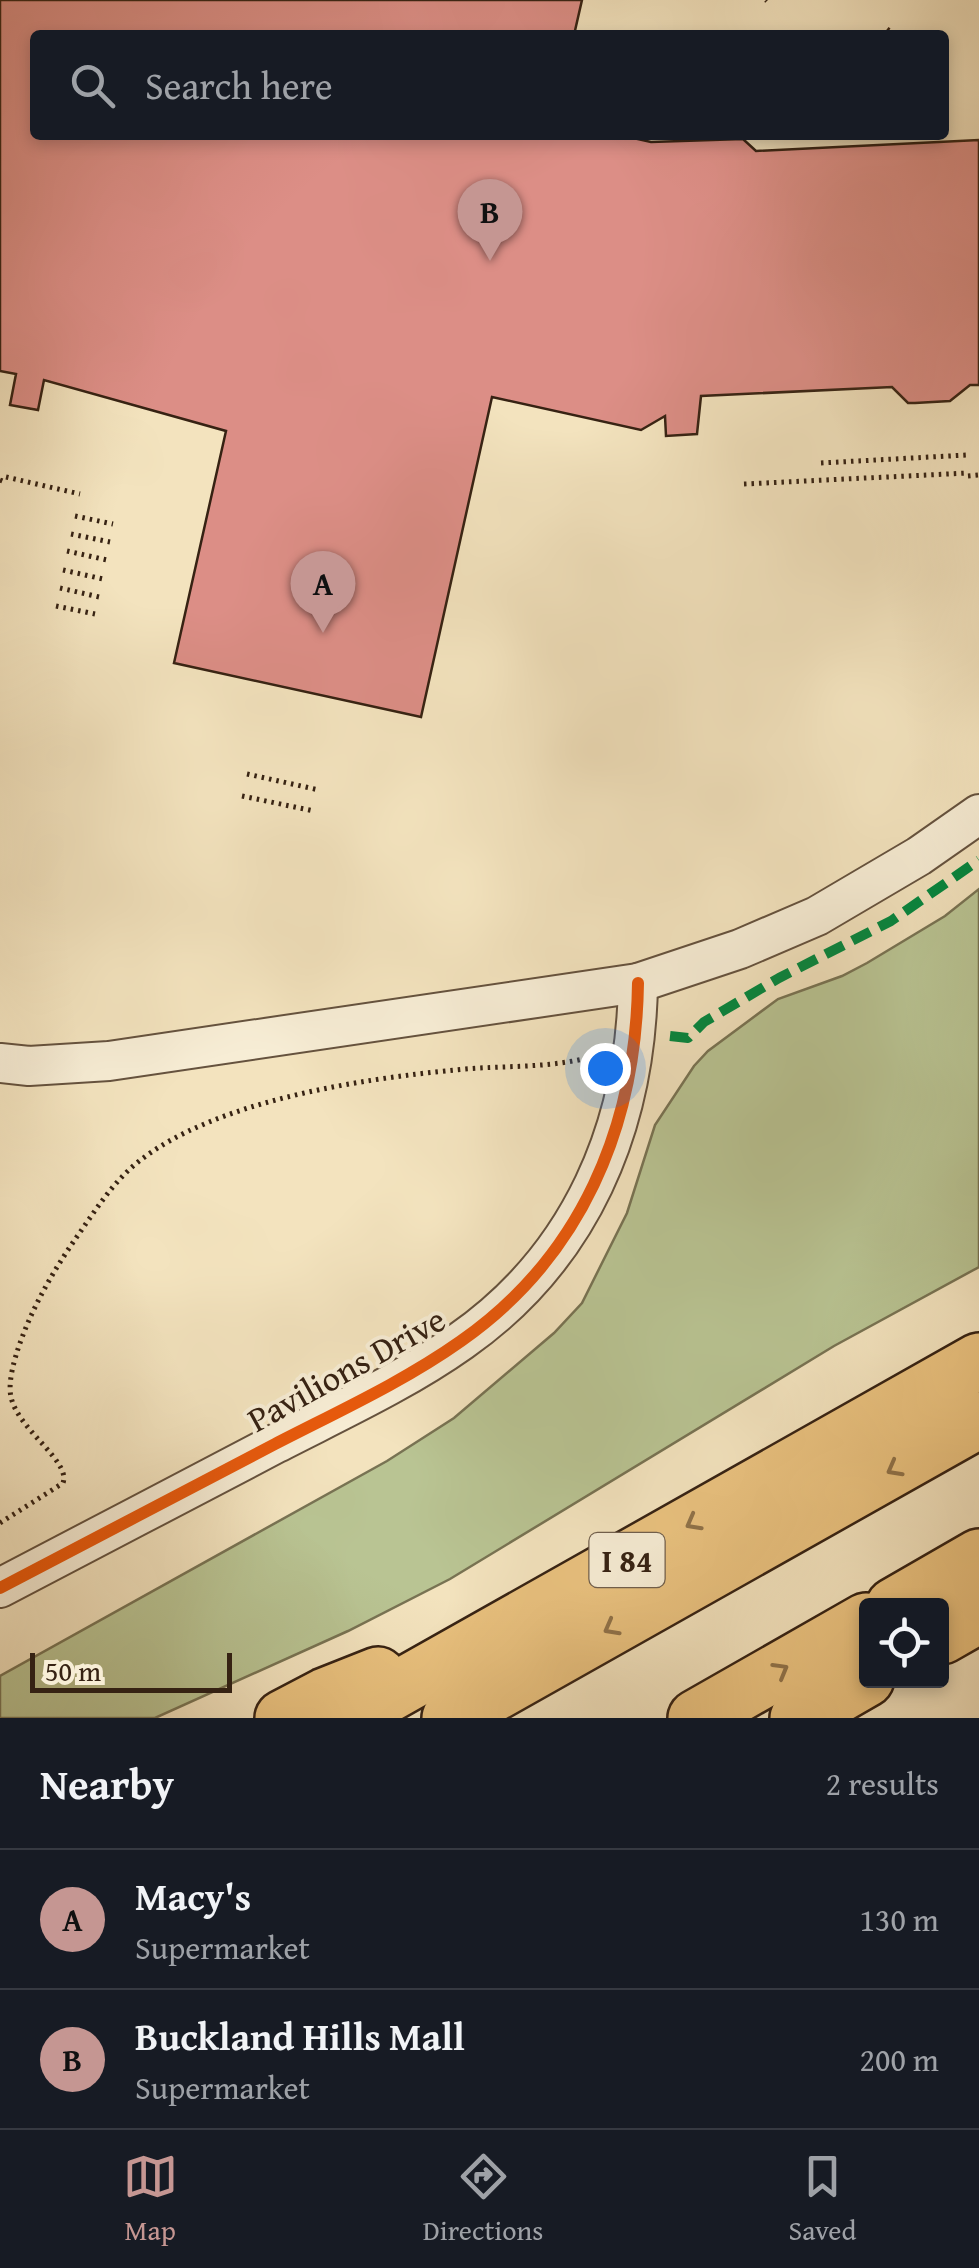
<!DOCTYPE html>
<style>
:root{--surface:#171b24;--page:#20242c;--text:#f1f3f6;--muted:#9ea1a6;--line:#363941;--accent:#c59692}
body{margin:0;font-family:"Gentium Book Plus",serif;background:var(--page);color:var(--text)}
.controls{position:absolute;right:30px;bottom:30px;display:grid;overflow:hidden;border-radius:10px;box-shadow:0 5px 15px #0003}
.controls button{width:90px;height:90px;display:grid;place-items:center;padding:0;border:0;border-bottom:2px solid var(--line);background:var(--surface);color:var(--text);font:50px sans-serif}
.scale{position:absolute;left:30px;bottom:25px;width:202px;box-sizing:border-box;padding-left:10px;border:5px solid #362213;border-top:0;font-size:28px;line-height:35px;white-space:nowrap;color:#362213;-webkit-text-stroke:8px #f7edd5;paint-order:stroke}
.you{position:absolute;left:605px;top:1068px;width:35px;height:35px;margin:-25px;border:8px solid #fff;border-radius:50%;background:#1a73e8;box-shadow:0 0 0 15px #1a73e833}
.badge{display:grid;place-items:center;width:65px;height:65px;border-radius:50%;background:var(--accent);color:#111;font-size:32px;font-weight:700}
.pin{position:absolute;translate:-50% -82px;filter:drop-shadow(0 2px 5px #0008)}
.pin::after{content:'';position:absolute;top:52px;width:35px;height:30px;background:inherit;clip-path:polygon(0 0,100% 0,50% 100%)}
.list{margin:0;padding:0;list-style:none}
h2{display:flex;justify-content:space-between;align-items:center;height:130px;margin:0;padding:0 40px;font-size:42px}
h2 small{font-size:32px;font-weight:400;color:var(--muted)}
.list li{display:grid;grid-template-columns:65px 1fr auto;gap:30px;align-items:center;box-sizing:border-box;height:140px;padding:0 40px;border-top:2px solid var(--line)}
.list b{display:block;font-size:38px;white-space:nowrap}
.list p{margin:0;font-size:32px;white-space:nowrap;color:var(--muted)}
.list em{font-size:32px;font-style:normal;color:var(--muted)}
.icon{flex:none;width:55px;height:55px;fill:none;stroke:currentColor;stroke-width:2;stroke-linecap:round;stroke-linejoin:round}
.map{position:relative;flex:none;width:979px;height:1718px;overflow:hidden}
.search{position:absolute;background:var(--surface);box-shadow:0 5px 15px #0003;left:30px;right:30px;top:30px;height:110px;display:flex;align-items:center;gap:25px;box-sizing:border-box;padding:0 35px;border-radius:10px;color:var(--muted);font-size:38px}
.sheet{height:410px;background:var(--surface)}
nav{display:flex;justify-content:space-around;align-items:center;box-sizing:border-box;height:140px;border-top:2px solid var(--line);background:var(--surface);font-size:28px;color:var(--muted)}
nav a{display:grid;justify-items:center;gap:5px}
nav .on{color:var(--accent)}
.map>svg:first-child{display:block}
.green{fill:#b9c493;stroke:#787353;stroke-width:2.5}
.building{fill:#dc8e86;stroke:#362213;stroke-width:2.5}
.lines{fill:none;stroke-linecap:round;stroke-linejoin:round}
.minor-casing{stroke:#65523e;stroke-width:42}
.highway-casing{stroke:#362213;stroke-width:60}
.path{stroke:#362213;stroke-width:5;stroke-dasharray:2.5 5;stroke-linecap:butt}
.minor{stroke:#f7edd5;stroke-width:38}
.highway{stroke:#eac27f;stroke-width:55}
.quiet{stroke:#00873e;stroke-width:10;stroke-dasharray:20 10;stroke-linecap:butt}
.cycleway-casing{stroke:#f7edd5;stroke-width:19}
.cycleway{stroke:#e8590c;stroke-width:12}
.oneway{stroke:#907249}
.labels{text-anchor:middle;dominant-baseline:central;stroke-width:8;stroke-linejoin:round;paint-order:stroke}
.shield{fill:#f7edd5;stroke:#705f4d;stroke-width:2.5}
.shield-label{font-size:32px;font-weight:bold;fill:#362213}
.street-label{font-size:35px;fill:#362213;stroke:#f7edd5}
</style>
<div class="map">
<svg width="979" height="1718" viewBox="0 0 979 1718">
<rect width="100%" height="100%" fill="#f3e3be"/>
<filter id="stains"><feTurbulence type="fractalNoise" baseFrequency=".002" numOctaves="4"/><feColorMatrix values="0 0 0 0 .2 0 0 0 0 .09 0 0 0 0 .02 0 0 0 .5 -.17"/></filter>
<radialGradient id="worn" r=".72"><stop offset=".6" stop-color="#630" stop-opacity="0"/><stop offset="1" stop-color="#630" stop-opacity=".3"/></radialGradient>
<path class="green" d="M979,889V1267L834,1346L450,1579L348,1631L155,1718H0V1676L387,1461L454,1418L554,1333L582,1303L627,1213L655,1125L694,1066L708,1051L778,999L842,976L867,963L945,916Z"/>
<path class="building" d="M0,0H582L574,35H35V135H620L651,142L743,139L756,151L979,140V385H970L950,401L915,403H908L892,387L701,396L697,434L666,436L665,416L641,430L492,397L421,717L174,663L226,431L44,380L38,410L10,405L16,374L0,371Z"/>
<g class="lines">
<defs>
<g id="minor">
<path d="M0,1063L29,1066L109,1061L638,983L740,949L817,916L919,856L979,814"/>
<path d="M0,1588C92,1540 183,1492 275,1444C337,1412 403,1382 461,1341C581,1257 636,1127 638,983"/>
</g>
<g id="highway">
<path d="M894,1606L979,1557"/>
<path d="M942,1636L979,1615"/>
<path d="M283,1718L325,1696L378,1675"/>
<path d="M346,1718L979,1361"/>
<path d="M450,1718L979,1420"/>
<path d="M696,1718L866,1621"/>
<path d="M798,1718L866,1679"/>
</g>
</defs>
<use href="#minor" class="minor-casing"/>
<use href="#highway" class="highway-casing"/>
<g class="path">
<path d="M766,0L767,1"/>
<path d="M887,29L895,35"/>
<path d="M944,61L950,65"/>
<path d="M821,463L967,455"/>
<path d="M968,476L979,475"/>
<path d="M6,477L80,494"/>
<path d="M0,480L5,482"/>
<path d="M744,484L968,473"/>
<path d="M75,516L113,524"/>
<path d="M71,534L110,542"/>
<path d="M67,551L107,560"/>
<path d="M63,570L103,579"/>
<path d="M60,588L99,597"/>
<path d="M56,606L95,614"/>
<path d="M247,774L319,790"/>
<path d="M242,796L314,811"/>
<path d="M0,1523L63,1483C71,1461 18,1430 11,1397C8,1384 13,1365 17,1352C30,1311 52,1273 76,1238C95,1211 112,1183 138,1162C214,1101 360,1079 455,1070C501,1065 546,1069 591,1057"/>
</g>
<use href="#minor" class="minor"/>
<use href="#highway" class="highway"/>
<path class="quiet" d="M670,1036L688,1038L704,1022L779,978L891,921L979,860"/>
<defs>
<path id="cycleway" d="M0,1588C92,1540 183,1492 275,1444C337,1412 403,1382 461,1341C581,1257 636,1127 638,983"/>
</defs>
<use href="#cycleway" class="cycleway-casing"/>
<use href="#cycleway" class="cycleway"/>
</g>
<defs><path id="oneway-chevron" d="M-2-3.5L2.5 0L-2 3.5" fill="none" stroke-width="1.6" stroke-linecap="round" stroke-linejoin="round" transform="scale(2.5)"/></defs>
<g class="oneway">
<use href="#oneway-chevron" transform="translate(894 1469) rotate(151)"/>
<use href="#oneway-chevron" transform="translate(693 1523) rotate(151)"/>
<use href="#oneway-chevron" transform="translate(611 1628) rotate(151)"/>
<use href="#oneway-chevron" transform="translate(781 1670) rotate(-30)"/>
</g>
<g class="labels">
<rect class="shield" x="589.5" y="1533" width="75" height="54" rx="8"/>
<g class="shield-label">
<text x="627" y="1560">I 84</text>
</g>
<g class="street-label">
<text transform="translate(346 1369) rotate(-29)">Pavilions Drive</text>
</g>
</g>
<rect width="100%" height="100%" filter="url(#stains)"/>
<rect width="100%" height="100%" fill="url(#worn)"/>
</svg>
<div class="controls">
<button><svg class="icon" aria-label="locate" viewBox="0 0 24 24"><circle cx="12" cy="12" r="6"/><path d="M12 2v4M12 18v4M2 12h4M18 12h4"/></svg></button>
</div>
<div class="scale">50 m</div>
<div class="you"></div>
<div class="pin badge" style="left:323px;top:633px">A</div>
<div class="pin badge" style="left:490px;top:261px">B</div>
<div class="search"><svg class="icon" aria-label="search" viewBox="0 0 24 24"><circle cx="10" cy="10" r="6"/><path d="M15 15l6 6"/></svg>Search here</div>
</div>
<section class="sheet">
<h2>Nearby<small>2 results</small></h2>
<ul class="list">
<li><span class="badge">A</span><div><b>Macy's</b><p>Supermarket</p></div><em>130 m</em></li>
<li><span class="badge">B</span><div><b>Buckland Hills Mall</b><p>Supermarket</p></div><em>200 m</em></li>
</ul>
</section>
<nav>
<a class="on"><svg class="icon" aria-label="map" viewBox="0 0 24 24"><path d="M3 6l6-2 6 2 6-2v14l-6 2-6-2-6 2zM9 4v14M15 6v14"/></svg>Map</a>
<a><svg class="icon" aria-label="directions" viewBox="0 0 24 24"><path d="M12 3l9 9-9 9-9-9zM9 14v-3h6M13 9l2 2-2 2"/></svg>Directions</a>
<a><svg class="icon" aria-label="saved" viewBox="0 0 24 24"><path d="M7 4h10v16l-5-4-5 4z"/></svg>Saved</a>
</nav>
